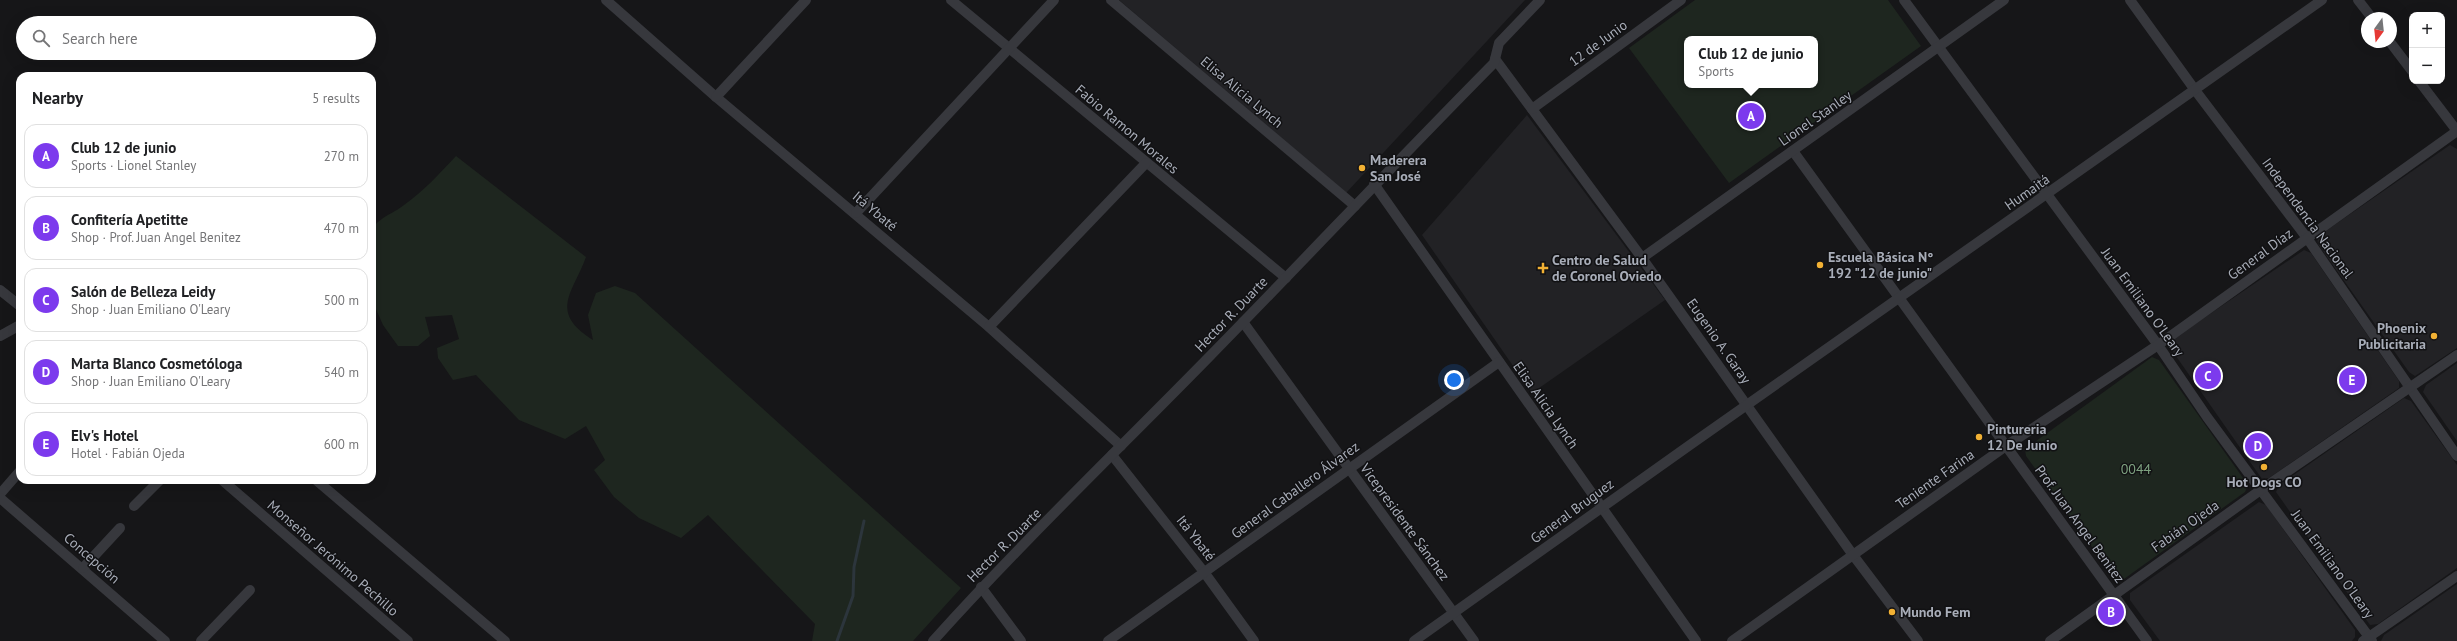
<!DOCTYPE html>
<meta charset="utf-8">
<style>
:root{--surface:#fff;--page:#f2f2f2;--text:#202124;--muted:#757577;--line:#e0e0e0;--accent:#7c3aed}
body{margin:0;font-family:"PT Sans",sans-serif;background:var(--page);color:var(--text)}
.controls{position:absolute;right:12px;top:12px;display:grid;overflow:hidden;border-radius:8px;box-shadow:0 4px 16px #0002}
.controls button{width:36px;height:36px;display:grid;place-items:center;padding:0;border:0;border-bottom:1px solid var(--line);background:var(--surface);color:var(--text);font:20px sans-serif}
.compass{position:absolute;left:2361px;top:12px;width:36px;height:36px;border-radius:50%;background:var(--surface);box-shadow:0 4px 16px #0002;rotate:195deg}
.you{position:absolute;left:1454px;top:380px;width:14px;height:14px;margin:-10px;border:3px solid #fff;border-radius:50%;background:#1a73e8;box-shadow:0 0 0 6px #1a73e833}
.badge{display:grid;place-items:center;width:26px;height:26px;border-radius:50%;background:var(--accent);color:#fff;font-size:13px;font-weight:700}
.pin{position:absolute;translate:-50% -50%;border:2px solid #fff;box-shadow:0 1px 4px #0006}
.popup{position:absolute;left:1684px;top:36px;width:134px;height:52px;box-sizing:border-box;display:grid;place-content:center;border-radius:8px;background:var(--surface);filter:drop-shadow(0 1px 3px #0005);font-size:13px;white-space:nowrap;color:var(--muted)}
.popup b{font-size:15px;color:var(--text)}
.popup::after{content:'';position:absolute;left:50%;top:100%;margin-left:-8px;border:8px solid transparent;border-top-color:var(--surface)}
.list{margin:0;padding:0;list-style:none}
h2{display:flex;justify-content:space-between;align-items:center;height:52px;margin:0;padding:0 16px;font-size:17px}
h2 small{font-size:13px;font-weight:400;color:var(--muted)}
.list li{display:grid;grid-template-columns:26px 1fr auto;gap:12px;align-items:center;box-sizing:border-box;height:64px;margin:0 8px 8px;padding:0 8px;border:1px solid var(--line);border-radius:12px}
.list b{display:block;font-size:15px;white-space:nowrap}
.list p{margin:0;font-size:13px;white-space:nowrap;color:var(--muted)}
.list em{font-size:13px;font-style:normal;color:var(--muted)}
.icon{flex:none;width:22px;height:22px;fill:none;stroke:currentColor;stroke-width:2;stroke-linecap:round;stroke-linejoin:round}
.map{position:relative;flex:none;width:2457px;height:641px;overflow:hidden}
.search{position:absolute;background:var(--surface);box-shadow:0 4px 16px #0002;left:16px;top:16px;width:360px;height:44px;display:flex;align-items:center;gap:10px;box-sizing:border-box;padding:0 14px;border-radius:22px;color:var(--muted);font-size:15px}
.panel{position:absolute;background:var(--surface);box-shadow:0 4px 16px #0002;left:16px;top:72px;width:360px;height:412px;border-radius:12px}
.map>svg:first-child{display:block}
.built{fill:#222225}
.green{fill:#1e261f;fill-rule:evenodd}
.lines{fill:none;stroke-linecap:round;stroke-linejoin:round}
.stream{stroke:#2c353c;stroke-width:3}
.minor{stroke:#37383d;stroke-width:10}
.poi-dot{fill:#f2b134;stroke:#111113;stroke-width:1.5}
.labels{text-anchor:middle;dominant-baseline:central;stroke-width:3;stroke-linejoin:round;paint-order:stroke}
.street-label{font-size:14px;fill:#a8adb8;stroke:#111113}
.poi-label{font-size:14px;font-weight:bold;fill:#a8adb8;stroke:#111113;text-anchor:start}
.park-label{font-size:14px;fill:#7fa381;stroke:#111113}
</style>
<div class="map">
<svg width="2457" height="641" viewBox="0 0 2457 641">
<rect width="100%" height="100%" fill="#161618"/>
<g class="built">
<path d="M1119,0H1525L1346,193Z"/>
<path d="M1527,115L1665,300L1532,393L1422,235Z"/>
<path d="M2450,145L2457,149V348L2415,376L2409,372L2318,244L2317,237Z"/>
<path d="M2304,250L2311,253L2399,381V388L2269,478L2262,479L2171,349L2170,341Z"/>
<path d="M2457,363V441L2423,392L2426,385Z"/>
<path d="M2404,398L2411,401L2457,465V568L2378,624L2370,625L2276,492L2279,485Z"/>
<path d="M2259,502L2266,505L2355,630V637L2352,641H2160L2130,600V593Z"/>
<path d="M2457,584V641H2381L2384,635Z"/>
</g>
<g class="green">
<path d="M1695,0H1888L1921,46L1729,183L1629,48ZM1687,39H1815V85H1687Z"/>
<path d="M456,156L586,257C573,293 548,312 593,340L588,315L596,293L615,286L635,293L961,588L913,641H812L815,624L708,515L681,538L639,518L614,497L594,470L605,460L586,426L565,439L519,420L476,375L453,380L438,358L437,348L459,339L452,315L425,317L430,336L418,346H398L383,325L372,300V271L375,267L372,255V228C385,214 391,215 404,205C424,191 440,173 456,156Z"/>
<path d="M2152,357L2159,360L2248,485L2245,492L2124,579L2116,580L2026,456L2025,449Z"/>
</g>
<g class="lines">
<path class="stream" d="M837,641L853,596L854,567L864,521"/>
<g class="minor">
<path d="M606,0L716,97L989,327L1121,446"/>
<path d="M951,0L1286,278"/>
<path d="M1111,0L1355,206"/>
<path d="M1904,0L2158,345L2207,417L2372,641"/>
<path d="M2130,0L2195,90L2307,238L2457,456"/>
<path d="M2358,0L2372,18"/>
<path d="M2390,42L2412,71"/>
<path d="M1495,59L1642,258L1853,555L1918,641"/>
<path d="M2419,81L2457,131"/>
<path d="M716,97L806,0"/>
<path d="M1532,109L1681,0"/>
<path d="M1793,151L2147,641"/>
<path d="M1374,184L1696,641"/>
<path d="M856,213L1054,0"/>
<path d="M1642,258L2004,0"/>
<path d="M0,290L20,306"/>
<path d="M1243,322L1474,641"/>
<path d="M989,327L1146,163"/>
<path d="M0,336L20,325"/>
<path d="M1112,455L1204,572L1254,641"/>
<path d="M222,480L408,641"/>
<path d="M316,480L505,641"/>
<path d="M0,494L20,471"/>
<path d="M0,498L165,641"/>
<path d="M134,506L160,480"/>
<path d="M83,568L120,528"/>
<path d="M981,587L1021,641"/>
<path d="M201,641L250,590"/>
<path d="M933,641C1021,543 1117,451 1209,357C1305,259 1398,160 1494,63L1499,43L1540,0"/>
<path d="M1108,641L1499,362"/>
<path d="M1414,641C1715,425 2020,215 2322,0"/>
<path d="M1732,641L2006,446L2158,345L2457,131"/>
<path d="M2050,641L2262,489L2457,355"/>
<path d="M2363,641L2457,576"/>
</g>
</g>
<g class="poi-dot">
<circle cx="1362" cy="168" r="4"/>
<circle cx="1820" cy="265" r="4"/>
<path d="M1541 262h4v4h4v4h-4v4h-4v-4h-4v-4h4z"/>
<circle cx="2434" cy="336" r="4"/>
<circle cx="1979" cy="437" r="4"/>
<circle cx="2264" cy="467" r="4"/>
<circle cx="1892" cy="612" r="4"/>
</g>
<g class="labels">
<g class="street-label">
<text transform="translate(1598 43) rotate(-36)">12 de Junio</text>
<text transform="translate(1242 92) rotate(40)">Elisa Alicia Lynch</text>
<text transform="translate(1815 118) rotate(-35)">Lionel Stanley</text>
<text transform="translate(1127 129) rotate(40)">Fabio Ramon Morales</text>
<text transform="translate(2027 192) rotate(-35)">Humaitá</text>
<text transform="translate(875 211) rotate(40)">Itá Ybaté</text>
<text transform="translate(2308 218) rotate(54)">Independencia Nacional</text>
<text transform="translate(2260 254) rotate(-36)">General Díaz</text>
<text transform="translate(2143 302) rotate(54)">Juan Emiliano O'Leary</text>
<text transform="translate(1231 314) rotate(-46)">Hector R. Duarte</text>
<text transform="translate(1719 341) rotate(55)">Eugenio A. Garay</text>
<text transform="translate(1546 405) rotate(55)">Elisa Alicia Lynch</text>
<text transform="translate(1935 479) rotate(-35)">Teniente Farina</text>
<text transform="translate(1295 490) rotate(-36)">General Caballero Álvarez</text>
<text transform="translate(1572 511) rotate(-36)">General Bruguez</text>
<text transform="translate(1405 522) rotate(54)">Vicepresidente Sánchez</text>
<text transform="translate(2080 524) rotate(54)">Prof. Juan Angel Benitez</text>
<text transform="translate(2185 526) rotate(-35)">Fabián Ojeda</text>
<text transform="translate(1196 538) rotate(52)">Itá Ybaté</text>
<text transform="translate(1004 545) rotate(-45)">Hector R. Duarte</text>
<text transform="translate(92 558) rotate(41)">Concepción</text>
<text transform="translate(333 558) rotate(41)">Monseñor Jerónimo Pechillo</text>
<text transform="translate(2333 564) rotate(54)">Juan Emiliano O'Leary</text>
</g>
<g class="poi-label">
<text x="1370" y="160">Maderera<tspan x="1370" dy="16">San José</tspan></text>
<text x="1828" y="257">Escuela Básica N°<tspan x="1828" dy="16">192 "12 de junio"</tspan></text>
<text x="1552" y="260">Centro de Salud<tspan x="1552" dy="16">de Coronel Oviedo</tspan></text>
<text x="2426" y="328" text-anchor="end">Phoenix<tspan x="2426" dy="16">Publicitaria</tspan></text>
<text x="1987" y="429">Pintureria<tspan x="1987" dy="16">12 De Junio</tspan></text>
<text x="2264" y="482" text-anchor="middle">Hot Dogs CO</text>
<text x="1900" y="612">Mundo Fem</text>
</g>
<g class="park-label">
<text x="2136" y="469">0044</text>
</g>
</g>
</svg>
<div class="controls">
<button>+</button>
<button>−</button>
</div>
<svg class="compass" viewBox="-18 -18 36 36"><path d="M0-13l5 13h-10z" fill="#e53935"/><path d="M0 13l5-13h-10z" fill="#757577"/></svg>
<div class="you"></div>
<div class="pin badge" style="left:1751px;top:116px">A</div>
<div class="popup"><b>Club 12 de junio</b>Sports</div>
<div class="pin badge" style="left:2111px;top:612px">B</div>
<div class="pin badge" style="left:2208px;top:376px">C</div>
<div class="pin badge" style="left:2258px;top:446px">D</div>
<div class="pin badge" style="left:2352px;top:380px">E</div>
<div class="search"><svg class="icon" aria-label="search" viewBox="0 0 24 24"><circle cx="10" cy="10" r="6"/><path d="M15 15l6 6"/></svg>Search here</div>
<section class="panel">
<h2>Nearby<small>5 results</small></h2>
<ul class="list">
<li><span class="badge">A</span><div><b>Club 12 de junio</b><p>Sports · Lionel Stanley</p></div><em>270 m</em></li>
<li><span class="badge">B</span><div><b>Confitería Apetitte</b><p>Shop · Prof. Juan Angel Benitez</p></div><em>470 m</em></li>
<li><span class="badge">C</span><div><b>Salón de Belleza Leidy</b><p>Shop · Juan Emiliano O'Leary</p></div><em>500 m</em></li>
<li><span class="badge">D</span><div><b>Marta Blanco Cosmetóloga</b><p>Shop · Juan Emiliano O'Leary</p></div><em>540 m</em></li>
<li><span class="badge">E</span><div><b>Elv's Hotel</b><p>Hotel · Fabián Ojeda</p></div><em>600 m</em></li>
</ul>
</section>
</div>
